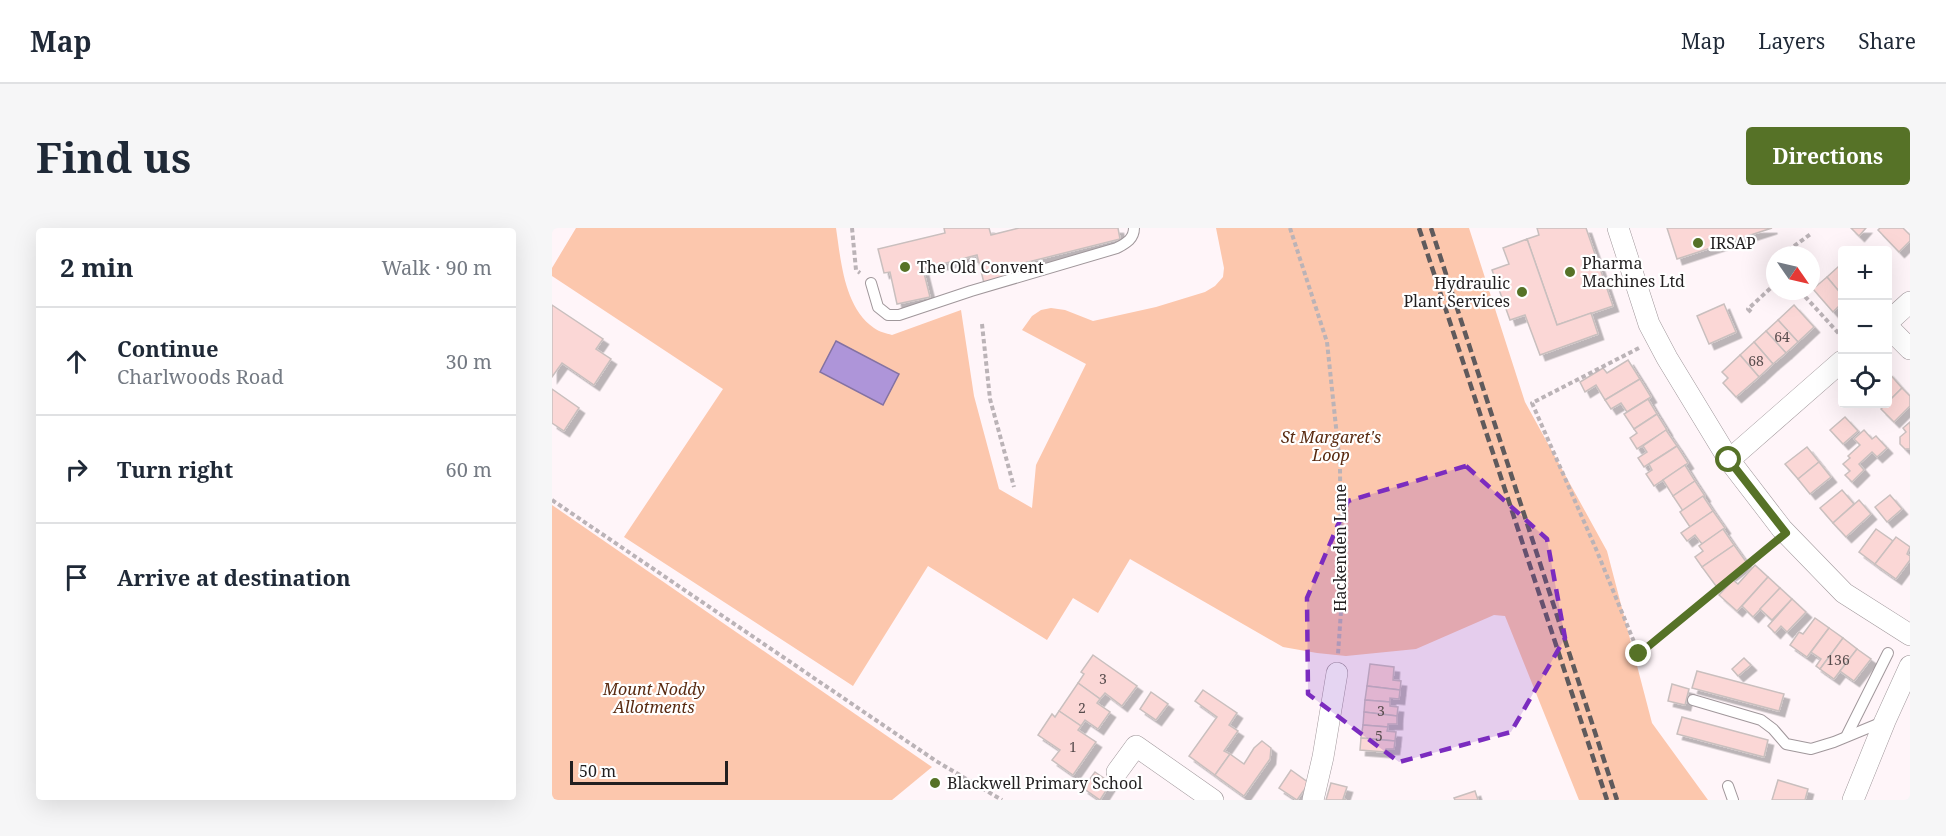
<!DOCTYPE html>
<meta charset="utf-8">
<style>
:root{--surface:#fff;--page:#f6f6f7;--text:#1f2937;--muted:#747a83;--line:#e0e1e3;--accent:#567227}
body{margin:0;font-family:"Noto Serif",serif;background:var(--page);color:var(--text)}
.controls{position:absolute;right:18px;top:18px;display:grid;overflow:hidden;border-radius:6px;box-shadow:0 6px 24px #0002}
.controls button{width:54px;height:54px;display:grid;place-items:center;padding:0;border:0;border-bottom:2px solid var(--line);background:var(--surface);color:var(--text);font:30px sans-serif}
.compass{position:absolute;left:1214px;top:18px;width:54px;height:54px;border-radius:50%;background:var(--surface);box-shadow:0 6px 24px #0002;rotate:124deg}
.scale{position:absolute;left:18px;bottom:15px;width:158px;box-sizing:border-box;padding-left:6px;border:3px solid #221f20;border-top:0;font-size:16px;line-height:21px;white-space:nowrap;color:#221f20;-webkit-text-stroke:4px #fff;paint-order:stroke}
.stop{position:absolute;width:18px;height:18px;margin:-14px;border:4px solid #567227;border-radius:50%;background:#fff}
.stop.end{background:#567227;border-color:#fff;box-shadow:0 2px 6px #0008}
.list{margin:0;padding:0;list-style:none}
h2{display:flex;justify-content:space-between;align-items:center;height:78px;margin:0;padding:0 24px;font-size:26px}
h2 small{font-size:20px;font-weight:400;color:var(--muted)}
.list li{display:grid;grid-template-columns:39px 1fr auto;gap:18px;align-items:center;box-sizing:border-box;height:108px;padding:0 24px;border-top:2px solid var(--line)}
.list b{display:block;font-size:22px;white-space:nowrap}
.list p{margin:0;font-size:20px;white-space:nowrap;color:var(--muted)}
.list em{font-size:20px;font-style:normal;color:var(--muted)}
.icon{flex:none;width:33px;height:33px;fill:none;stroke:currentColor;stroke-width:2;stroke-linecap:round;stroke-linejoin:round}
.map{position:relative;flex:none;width:1358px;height:572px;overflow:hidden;border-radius:6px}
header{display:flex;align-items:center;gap:36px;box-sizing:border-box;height:84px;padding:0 30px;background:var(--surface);border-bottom:2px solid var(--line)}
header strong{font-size:28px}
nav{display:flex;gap:33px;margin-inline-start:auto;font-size:21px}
.intro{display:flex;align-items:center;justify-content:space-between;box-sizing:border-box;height:144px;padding:0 36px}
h1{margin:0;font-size:42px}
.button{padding:15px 27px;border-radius:6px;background:var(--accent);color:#fff;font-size:21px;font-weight:700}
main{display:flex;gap:36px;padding:0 36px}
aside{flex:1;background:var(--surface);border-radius:6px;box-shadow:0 6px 24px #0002}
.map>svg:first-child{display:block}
.green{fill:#fcc7ad}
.water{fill:#ae95d9;stroke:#8472a2;stroke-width:1.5}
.building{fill:#fbd7d6;stroke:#c9bfbe;stroke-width:1.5;filter:url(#shadow)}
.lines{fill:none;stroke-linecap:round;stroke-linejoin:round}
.lane-casing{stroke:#a0979b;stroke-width:12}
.street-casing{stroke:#a0979b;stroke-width:22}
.path{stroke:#bbb3b7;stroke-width:4;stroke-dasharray:4.5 3;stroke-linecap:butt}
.lane{stroke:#fff;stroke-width:10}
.street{stroke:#fff;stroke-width:21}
.rail{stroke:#5f5a5c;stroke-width:4.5;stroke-dasharray:9 4.5;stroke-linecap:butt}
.route{stroke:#567227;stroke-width:8}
.marked{fill:#7b2cbf;fill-opacity:0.2;stroke:#7b2cbf;stroke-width:4.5;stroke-dasharray:12 8;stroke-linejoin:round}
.poi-dot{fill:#567227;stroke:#fff;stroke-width:2}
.labels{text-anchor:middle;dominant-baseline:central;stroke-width:4.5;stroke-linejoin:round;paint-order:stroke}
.number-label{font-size:14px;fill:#584d4e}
.poi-label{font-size:16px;fill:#221f20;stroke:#fff;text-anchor:start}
.park-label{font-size:16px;font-style:italic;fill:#592a10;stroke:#fff}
.street-label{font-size:16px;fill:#221f20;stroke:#fff}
</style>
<header>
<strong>Map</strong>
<nav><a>Map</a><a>Layers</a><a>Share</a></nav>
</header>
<div class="intro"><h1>Find us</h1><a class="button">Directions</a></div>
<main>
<aside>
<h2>2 min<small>Walk · 90 m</small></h2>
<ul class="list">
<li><svg class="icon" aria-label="ahead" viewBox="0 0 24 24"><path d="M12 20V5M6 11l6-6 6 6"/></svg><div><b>Continue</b><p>Charlwoods Road</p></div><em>30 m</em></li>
<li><svg class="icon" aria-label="right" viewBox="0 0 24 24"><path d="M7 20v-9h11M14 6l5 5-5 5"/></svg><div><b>Turn right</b></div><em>60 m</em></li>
<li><svg class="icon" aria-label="arrive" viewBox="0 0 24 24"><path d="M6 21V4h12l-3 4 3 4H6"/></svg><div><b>Arrive at destination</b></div></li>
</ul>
</aside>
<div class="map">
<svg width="1358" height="572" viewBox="0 0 1358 572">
<defs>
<filter id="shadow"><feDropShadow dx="5.5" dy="5.5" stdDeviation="0" flood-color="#0004"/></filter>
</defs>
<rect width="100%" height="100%" fill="#fff5f9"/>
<g class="green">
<path d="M24,0H284C289,33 292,79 322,100C327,104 334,105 340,107L409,82L422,168L447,261L480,280L484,237L534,136L470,102L480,88L489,82L499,80L513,82L541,93L604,79L653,64L663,58L671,49L672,40L664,0H917L973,174L1055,323L1100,495L1156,572H1027L953,388L942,387L864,421L794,428L765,425L731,419L578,331L546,385L521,370L495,412L376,338L301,458L72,309L171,161L0,48V40Z"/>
<path d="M0,277L380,539L340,572H0Z"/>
</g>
<path class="water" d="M284,113L347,146L331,177L268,144Z"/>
<g class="building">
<path d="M392,0H437L439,7L467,0H566L568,11L460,38L462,47L432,55L425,27L371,41L378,69L345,76L338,44L332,45L326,21L393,5Z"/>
<path d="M985,0H1034L1061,78L1005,97L975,11L987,7Z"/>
<path d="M1115,0H1220L1125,31Z"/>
<path d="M1299,0H1314L1307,8Z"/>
<path d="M1328,0H1351L1358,7V13L1347,24L1326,2Z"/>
<path d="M975,11L1005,97L1039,85L1046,106L988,127L973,87L958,92L940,42L957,36L951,20Z"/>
<path d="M1287,38L1290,42V67L1275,49Z"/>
<path d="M1275,49L1290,67V75L1281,84L1261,61Z"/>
<path d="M1172,76L1184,104L1157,116L1145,88Z"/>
<path d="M0,77L51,111L44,121L59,131L42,157L10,135L0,149Z"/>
<path d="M1242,77L1262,99L1246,114L1226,92Z"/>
<path d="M1226,92L1246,114L1234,125L1214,103Z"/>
<path d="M1214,103L1234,125L1221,136L1202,114Z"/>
<path d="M1202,114L1221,136L1207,149L1188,127Z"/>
<path d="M1188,127L1207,149L1184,169L1171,155L1176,150L1170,144Z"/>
<path d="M1076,132L1088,151L1053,172L1044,157L1033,164L1028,154L1051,140L1055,145Z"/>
<path d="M1336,144L1350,160L1336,174Z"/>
<path d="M1088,151L1099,169L1075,184L1069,175L1059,181L1053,172Z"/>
<path d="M1350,160L1358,168V178L1342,194L1329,181Z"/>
<path d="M0,161L27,180L12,203L0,195Z"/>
<path d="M1096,171L1105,186L1082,201L1072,186Z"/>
<path d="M1105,186L1115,202L1085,221L1078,210L1085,205L1082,201Z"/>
<path d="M1293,189L1306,203L1291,216L1278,202Z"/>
<path d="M1358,194V221H1353L1348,216V209L1354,204L1351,200Z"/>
<path d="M1114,202L1125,218L1092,239L1086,230L1095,224L1091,218Z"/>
<path d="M1312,202L1320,211L1324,208L1335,220L1325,229L1320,224L1307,236L1312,242L1300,254L1293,247L1298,243L1291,236L1298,230L1296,228L1308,217L1302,211Z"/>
<path d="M1125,218L1136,235L1102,258L1094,246L1100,242L1097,236Z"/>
<path d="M1255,219L1267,234L1246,251L1233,236Z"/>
<path d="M1267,234L1279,249L1258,266L1246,251Z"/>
<path d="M1133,237L1143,253L1121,268L1111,252Z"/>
<path d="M1143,253L1153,268L1131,283L1121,268Z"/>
<path d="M1290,262L1302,276L1281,295L1268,280Z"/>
<path d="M1338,267L1350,281L1335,294L1323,279Z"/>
<path d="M1151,268L1161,283L1138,299L1128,284Z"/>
<path d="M1307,272L1319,286L1294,309L1281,295Z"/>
<path d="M1161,283L1173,300L1150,316L1143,307L1135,313L1129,305Z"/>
<path d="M1171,301L1182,317L1150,339L1143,329L1151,323L1147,318Z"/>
<path d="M1324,301L1341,313L1323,336L1307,324Z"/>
<path d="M1344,309L1358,319L1355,326L1358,328V332L1344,351L1323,336Z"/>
<path d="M1182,317L1195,335L1164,358L1150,339Z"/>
<path d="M1203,337L1216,349L1185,383L1167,367L1181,352L1186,356Z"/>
<path d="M1216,349L1228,360L1201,389L1190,378Z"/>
<path d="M1228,360L1240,371L1220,392L1208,381Z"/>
<path d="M1240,371L1254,384L1235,404L1229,398L1223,405L1216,398Z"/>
<path d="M1263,390L1277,400L1255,429L1238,417L1247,404L1251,406Z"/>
<path d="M1277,400L1291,410L1268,441L1264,438L1269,431L1259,424Z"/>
<path d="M1291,410L1305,421L1282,451L1268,441Z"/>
<path d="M1305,421L1319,431L1302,453L1288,443Z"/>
<path d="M541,427L585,458L570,478L553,465L548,471L526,455L532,446L529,444Z"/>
<path d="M1192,430L1199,437L1186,448L1180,441Z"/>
<path d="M818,436L842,439L841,452L849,453L848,462L815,458Z"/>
<path d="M1145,443L1232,466L1227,483L1140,460Z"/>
<path d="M526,455L548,471L545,475L558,484L546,501L533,492L529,498L507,483Z"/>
<path d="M1120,456L1137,461L1133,477L1116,473Z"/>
<path d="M815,458L848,462L847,471L838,470V474L813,472Z"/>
<path d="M651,462L685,485L677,497L686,503L672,523L678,526L663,547L637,528L665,489L643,473Z"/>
<path d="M599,464L616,476L604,492L588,481Z"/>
<path d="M813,472L838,474V478L846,479L845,488L812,484Z"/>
<path d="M507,483L529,498L526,502L544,514L521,547L500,532L508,522L486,507L500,486L503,489Z"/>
<path d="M812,484L845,488V496H836V499L811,497Z"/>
<path d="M1130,489L1216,512L1212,529L1125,506Z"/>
<path d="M811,497L836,499L835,503L844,504L843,513L809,510Z"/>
<path d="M809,510L843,513L842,521H834L833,524L808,522Z"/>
<path d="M710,513L719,520L718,531L692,568L663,547L678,526L692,536L702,520Z"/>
<path d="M739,542L757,555L745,572L727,560Z"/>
<path d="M543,544L559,555L548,572L531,560Z"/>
<path d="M1226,552L1256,561L1253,572H1220Z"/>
<path d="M779,555L795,559L791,571L794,572H774Z"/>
<path d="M923,563L926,572H903L902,570Z"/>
</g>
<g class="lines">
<defs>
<g id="lane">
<path d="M319,55L326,79L336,87H347L419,63L565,20C574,15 582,11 582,0"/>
<path d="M1141,472L1209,492L1221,501L1234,516L1259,521L1282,514L1333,493"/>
<path d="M1295,507L1336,425"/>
<path d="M1176,558L1181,572"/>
</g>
<g id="street">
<path d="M1066,0L1097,96L1115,130L1177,232L1230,301L1292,365L1358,407"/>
<path d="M1336,94L1358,74"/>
<path d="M1336,99L1358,121"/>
<path d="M1177,232L1290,133"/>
<path d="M565,544L584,518L661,572"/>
<path d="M761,572L771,529L785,445"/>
<path d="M1301,572L1333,493L1358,438"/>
</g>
</defs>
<use href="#lane" class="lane-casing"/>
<use href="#street" class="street-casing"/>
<g class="path">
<path d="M300,0L304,42L308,45"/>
<path d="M738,0L775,114L788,237L789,383L786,426"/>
<path d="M1230,27L1260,5"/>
<path d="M1223,32L1221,33L1223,35"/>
<path d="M1248,63L1290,109"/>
<path d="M1199,84L1196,81L1223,56"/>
<path d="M430,96L438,171L462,259"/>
<path d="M1087,120L980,175L1044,321L1087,426L1219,317"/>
<path d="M0,272L384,533L450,572"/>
</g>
<use href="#lane" class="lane"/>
<use href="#street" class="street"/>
<g class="rail">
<path d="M867,0L1055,572"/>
<path d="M879,0L1065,572"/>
</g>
</g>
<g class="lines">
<path class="route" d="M1087,426L1234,305L1177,232"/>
</g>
<path class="marked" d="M914,238L995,311L1013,410L959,504L847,534L756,466L755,370L796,273Z"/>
<g class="poi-dot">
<circle cx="1146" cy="15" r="6"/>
<circle cx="353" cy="39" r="6"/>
<circle cx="1018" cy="44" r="6"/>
<circle cx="970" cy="64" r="6"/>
<circle cx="383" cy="555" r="6"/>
</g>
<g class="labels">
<g class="number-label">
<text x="1230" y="108">64</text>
<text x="1204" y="132">68</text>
<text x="1286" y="431">136</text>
<text x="551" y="450">3</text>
<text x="530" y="479">2</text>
<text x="829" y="482">3</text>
<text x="827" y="507">5</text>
<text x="521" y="518">1</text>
</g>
<g class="poi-label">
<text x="1158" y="15">IRSAP</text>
<text x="1030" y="35">Pharma<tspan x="1030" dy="18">Machines Ltd</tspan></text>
<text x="365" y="39">The Old Convent</text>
<text x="958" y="55" text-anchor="end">Hydraulic<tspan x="958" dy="18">Plant Services</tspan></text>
<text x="395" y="555">Blackwell Primary School</text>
</g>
<g class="park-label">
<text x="779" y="209">St Margaret's<tspan x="779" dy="18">Loop</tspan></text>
<text x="102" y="461">Mount Noddy<tspan x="102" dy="18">Allotments</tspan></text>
</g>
<g class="street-label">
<text transform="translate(788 320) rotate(-90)">Hackenden Lane</text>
</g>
</g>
</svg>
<div class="controls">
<button>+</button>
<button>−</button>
<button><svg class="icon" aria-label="locate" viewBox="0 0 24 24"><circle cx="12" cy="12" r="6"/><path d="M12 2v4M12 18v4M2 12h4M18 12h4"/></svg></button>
</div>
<svg class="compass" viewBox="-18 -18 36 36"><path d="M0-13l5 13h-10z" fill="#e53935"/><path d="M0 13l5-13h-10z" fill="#747a83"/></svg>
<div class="scale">50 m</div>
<div class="stop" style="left:1177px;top:232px"></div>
<div class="stop end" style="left:1087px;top:426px"></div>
</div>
</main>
